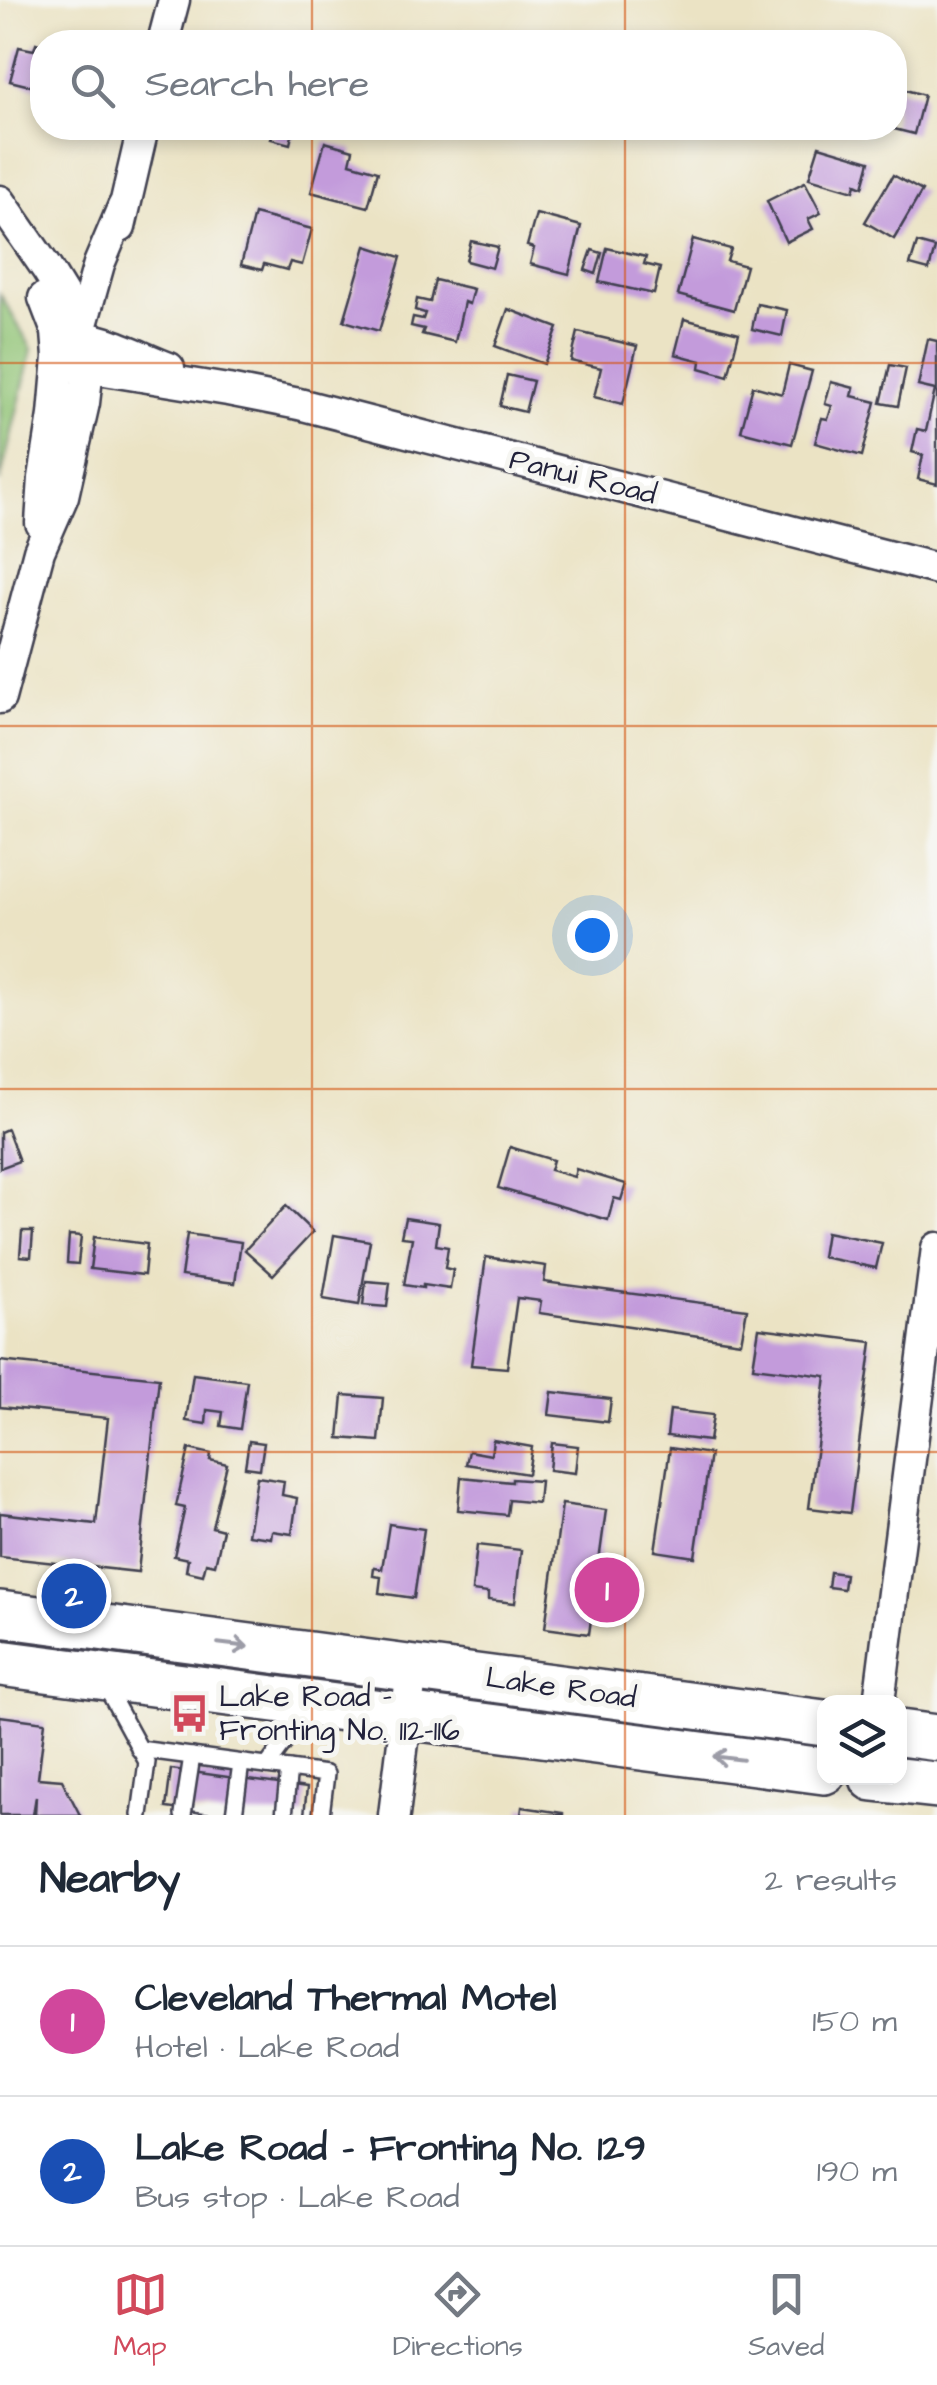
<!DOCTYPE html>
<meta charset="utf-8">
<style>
:root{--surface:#fff;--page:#f2f2f3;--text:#1f2937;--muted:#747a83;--line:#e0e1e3;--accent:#d1495b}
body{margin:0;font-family:"Architects Daughter",sans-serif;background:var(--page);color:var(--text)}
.controls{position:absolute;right:30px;bottom:30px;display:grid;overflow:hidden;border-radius:20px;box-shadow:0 5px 15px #0003}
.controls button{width:90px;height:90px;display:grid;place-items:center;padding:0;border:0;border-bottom:2px solid var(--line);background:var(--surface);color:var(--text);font:50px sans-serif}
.you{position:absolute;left:592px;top:935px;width:35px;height:35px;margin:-25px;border:8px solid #fff;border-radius:50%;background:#1a73e8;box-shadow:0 0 0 15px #1a73e833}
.badge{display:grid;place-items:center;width:65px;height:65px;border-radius:50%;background:var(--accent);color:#fff;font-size:32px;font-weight:700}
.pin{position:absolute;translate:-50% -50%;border:5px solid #fff;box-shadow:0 2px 10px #0006}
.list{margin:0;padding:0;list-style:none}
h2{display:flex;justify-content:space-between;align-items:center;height:130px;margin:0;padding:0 40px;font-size:42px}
h2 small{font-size:32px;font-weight:400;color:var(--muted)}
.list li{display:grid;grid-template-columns:65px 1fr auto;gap:30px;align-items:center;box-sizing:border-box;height:150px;padding:0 40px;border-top:2px solid var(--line)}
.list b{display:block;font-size:38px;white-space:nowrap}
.list p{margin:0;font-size:32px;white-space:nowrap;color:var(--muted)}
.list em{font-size:32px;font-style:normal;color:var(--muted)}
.icon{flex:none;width:55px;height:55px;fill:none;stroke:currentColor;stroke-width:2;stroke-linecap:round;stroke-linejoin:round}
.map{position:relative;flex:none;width:937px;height:1815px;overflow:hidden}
.search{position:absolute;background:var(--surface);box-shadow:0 5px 15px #0003;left:30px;right:30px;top:30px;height:110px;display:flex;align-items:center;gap:25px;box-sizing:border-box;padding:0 35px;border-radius:40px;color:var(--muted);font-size:38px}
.sheet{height:430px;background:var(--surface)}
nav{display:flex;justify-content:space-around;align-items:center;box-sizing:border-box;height:140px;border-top:2px solid var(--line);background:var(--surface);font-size:28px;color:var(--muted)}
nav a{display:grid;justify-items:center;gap:5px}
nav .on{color:var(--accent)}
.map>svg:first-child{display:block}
.green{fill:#90c374;stroke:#597258;stroke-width:2.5}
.building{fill:#c39bdb}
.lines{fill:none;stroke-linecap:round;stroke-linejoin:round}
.lane-casing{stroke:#403f50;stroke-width:20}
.street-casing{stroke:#403f50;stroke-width:35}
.secondary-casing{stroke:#403f50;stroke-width:50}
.lane{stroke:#fff;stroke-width:15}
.street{stroke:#fff;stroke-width:30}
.secondary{stroke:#fff;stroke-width:45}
.oneway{stroke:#9c9ca7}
.grid{fill:none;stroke:#d45411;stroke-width:2.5;stroke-opacity:0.55}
.labels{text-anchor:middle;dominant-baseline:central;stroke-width:10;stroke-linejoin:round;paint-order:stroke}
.street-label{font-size:30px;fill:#22223b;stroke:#f6f6f2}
.poi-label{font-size:30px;fill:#22223b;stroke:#f6f6f2;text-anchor:start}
</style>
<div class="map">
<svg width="937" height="1815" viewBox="0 0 937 1815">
<rect width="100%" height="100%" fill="#f6f6f2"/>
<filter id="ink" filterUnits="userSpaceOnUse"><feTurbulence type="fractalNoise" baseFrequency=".01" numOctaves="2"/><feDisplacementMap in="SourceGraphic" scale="20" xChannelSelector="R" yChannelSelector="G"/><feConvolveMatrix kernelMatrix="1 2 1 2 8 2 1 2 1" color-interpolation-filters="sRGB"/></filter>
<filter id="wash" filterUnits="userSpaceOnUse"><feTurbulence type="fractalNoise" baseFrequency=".0048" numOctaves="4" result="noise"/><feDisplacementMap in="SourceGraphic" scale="40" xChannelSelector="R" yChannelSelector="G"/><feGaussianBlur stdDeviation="2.25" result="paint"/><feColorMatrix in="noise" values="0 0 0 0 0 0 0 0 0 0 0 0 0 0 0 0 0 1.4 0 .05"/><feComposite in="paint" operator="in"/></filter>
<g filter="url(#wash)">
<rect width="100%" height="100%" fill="#ebe3c4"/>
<path class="green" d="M0,294L32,349L0,482Z"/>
<g id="blocks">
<g class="building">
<path d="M36,43L42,45V89L10,81L19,47L34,50Z"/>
<path d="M894,87L924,95L914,134L894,129Z"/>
<path d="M275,128L293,131L290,144L271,139Z"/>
<path d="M325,142L353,150L350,163L378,171L368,207L311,192Z"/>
<path d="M819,146L870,161L863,187L856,184L854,191L809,178Z"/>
<path d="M893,175L922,191L894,239L865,222Z"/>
<path d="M805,182L821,213L808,219L813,229L786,242L767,201Z"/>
<path d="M254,214L312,229L302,265L290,262L287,270L264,264L262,270L241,265Z"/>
<path d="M536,214L581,226L569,274L530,264L534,248L527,246Z"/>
<path d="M693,239L731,249L727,261L746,266L734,310L678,295Z"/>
<path d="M471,241L498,247L492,268L466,261Z"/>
<path d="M917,243L935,248L929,270L910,265Z"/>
<path d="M366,246L401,257L379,331L344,321Z"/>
<path d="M607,248L646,257L644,264L660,268L654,294L599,282Z"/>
<path d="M592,250L602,253L596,274L585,270Z"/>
<path d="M435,280L473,289L469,304L464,302L455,342L422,334L424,329L411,326L413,317L423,319L425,313L415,310L417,299L430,302Z"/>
<path d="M757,304L787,310L782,336L752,329Z"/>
<path d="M508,309L558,328L544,364L495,346Z"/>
<path d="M684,319L739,333L728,376L700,368L701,361L675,354Z"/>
<path d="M578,332L637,346L623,404L594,397L601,368L571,361Z"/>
<path d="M928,339L937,341V484L918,479L923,455L912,452L917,429L926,431L935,390L918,386Z"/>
<path d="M789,365L812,371L792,444L741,431L753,386L782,394Z"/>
<path d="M890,365L906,368L898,406L881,403Z"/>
<path d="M507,375L533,381L525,412L500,406Z"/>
<path d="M831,382L854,388L852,396L876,402L862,456L815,443L822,418L828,419L832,406L825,404Z"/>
<path d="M7,1129L19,1161L0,1168V1132Z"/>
<path d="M510,1147L553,1160L550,1170L574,1177L576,1169L626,1184L621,1200L614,1198L608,1220L498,1188Z"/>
<path d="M286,1206L313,1232L273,1275L245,1250Z"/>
<path d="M405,1218L439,1223L436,1245L448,1247L445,1268L453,1270L450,1289L423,1285V1288L404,1285L412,1238L401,1237Z"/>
<path d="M22,1231H33L31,1257L20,1256Z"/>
<path d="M826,1232L882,1243L876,1268L822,1257Z"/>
<path d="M187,1234L241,1242L235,1283L181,1276Z"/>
<path d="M69,1235L81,1236L78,1264L67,1263Z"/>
<path d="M334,1235L370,1241L359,1305L323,1299Z"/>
<path d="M94,1237L147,1244L144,1275L90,1269Z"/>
<path d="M486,1257L546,1266L544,1282L747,1309L741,1342L539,1313L541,1301L517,1298L507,1368L471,1365Z"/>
<path d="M366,1281L390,1283L387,1307L363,1305Z"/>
<path d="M759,1328L872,1342L850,1513L809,1508L826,1376L753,1367Z"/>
<path d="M0,1361L159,1378L138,1572L0,1557V1513L96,1524L108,1418L0,1407Z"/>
<path d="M193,1374L247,1381L240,1429L221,1426L223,1412L207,1410L206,1424L186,1421Z"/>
<path d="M552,1392L611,1399L608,1422L549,1415Z"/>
<path d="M343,1395L383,1398L379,1441L339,1438Z"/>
<path d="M670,1410L713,1415L709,1441L667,1436Z"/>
<path d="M493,1440L532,1447L528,1474L466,1464L469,1451L491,1455Z"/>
<path d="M249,1441L264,1443L260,1469L245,1467Z"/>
<path d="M552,1443L578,1446L575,1473L549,1470Z"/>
<path d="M670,1448L710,1454L695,1557L655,1551Z"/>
<path d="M189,1449L211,1454L210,1460L227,1464L212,1527L223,1530L215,1565L206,1563L203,1575L186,1571L188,1559L174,1556L185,1508L176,1506Z"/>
<path d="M257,1477L284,1481L282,1495L297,1498L292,1534L272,1531L271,1538L248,1535Z"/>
<path d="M461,1477L512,1482V1479L540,1481L538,1503L509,1500L507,1515L458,1510Z"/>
<path d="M562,1504L606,1510L589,1634L545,1628Z"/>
<path d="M389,1524L424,1529L414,1598L379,1593L381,1577L373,1576L374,1568L382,1569Z"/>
<path d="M477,1545L521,1550L515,1603L488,1600V1593L472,1591Z"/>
<path d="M830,1572L845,1574L843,1589L828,1587Z"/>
<path d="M0,1716L45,1722L38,1778L62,1780L80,1815H35L36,1796L33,1815H0Z"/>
<path d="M171,1769L307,1788L304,1815H219L166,1808Z"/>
<path d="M522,1807L563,1813V1815H521Z"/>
</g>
</g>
</g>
<g filter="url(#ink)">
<use href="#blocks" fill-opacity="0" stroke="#403f50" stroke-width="2.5"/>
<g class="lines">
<defs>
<g id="lane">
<path d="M105,1685L147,1762L140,1815"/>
<path d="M139,1749L326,1774L321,1815"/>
<path d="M267,1766L308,1711"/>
<path d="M183,1815L192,1756"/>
<path d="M234,1815L241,1763"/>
<path d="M284,1815L289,1769"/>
</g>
<g id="street">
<path d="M163,42L174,0"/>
<path d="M0,201L47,269L63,295L79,336L87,377L84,403L63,496L39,551L0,698"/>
<path d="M120,227L143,128"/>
<path d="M66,336C101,335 137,356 169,368"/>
<path d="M77,342L99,264L123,207"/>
<path d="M86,367L228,390L299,404L937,569"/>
<path d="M41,523L44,478L54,415L59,357L57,332L44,298"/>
<path d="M879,1702L937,1248"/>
<path d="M394,1815L412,1669"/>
</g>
<g id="secondary">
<path d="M0,1614L824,1723"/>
<path d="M0,1663L824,1771"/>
<path d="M900,1733L937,1738"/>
<path d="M873,1778L937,1785"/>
</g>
</defs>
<use href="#lane" class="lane-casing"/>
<use href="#street" class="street-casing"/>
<use href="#secondary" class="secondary-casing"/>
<use href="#lane" class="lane"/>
<use href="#street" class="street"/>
<use href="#secondary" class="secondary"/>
</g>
<defs><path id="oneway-shaft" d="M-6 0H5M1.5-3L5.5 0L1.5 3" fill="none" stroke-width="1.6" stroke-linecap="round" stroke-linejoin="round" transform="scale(2.5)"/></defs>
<g class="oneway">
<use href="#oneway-shaft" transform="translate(233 1645) rotate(7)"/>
<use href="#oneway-shaft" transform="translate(728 1758) rotate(-173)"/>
</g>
</g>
<path class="grid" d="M312,0V42M625,0V42M312,128V1815M625,128V1815M0,363H937M0,726H937M0,1089H937M0,1452H937"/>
<defs>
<symbol id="bus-bare" viewBox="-9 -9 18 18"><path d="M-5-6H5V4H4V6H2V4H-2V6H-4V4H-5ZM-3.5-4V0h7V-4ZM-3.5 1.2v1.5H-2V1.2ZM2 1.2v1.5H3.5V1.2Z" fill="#d1495b" stroke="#f6f6f2" stroke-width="2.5" paint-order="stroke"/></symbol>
</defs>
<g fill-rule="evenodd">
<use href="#bus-bare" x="162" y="1686" width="55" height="55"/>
</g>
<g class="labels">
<g class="street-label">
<text transform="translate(583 477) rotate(14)">Panui Road</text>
<text transform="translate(561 1688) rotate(8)">Lake Road</text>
</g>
<g class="poi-label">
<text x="219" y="1697">Lake Road -<tspan x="219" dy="34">Fronting No. 112-116</tspan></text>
</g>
</g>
</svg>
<div class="controls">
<button><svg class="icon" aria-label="layers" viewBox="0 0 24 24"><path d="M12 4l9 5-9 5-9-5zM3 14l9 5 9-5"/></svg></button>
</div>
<div class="you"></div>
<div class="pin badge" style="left:607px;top:1590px;background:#d1479c">1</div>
<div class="pin badge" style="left:74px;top:1596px;background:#1a4fb4">2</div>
<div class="search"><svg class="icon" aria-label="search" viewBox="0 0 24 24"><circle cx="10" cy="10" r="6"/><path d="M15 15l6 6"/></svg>Search here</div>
</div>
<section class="sheet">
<h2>Nearby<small>2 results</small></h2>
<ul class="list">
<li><span class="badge" style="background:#d1479c">1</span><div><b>Cleveland Thermal Motel</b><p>Hotel · Lake Road</p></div><em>150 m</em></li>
<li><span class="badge" style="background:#1a4fb4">2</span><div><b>Lake Road - Fronting No. 129</b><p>Bus stop · Lake Road</p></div><em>190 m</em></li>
</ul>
</section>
<nav>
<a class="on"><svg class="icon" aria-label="map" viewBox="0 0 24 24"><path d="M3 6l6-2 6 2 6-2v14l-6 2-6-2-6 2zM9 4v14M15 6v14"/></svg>Map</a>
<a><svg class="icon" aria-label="directions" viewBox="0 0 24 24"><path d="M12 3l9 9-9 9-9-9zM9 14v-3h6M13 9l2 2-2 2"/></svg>Directions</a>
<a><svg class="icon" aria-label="saved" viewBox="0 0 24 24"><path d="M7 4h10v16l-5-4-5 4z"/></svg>Saved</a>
</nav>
